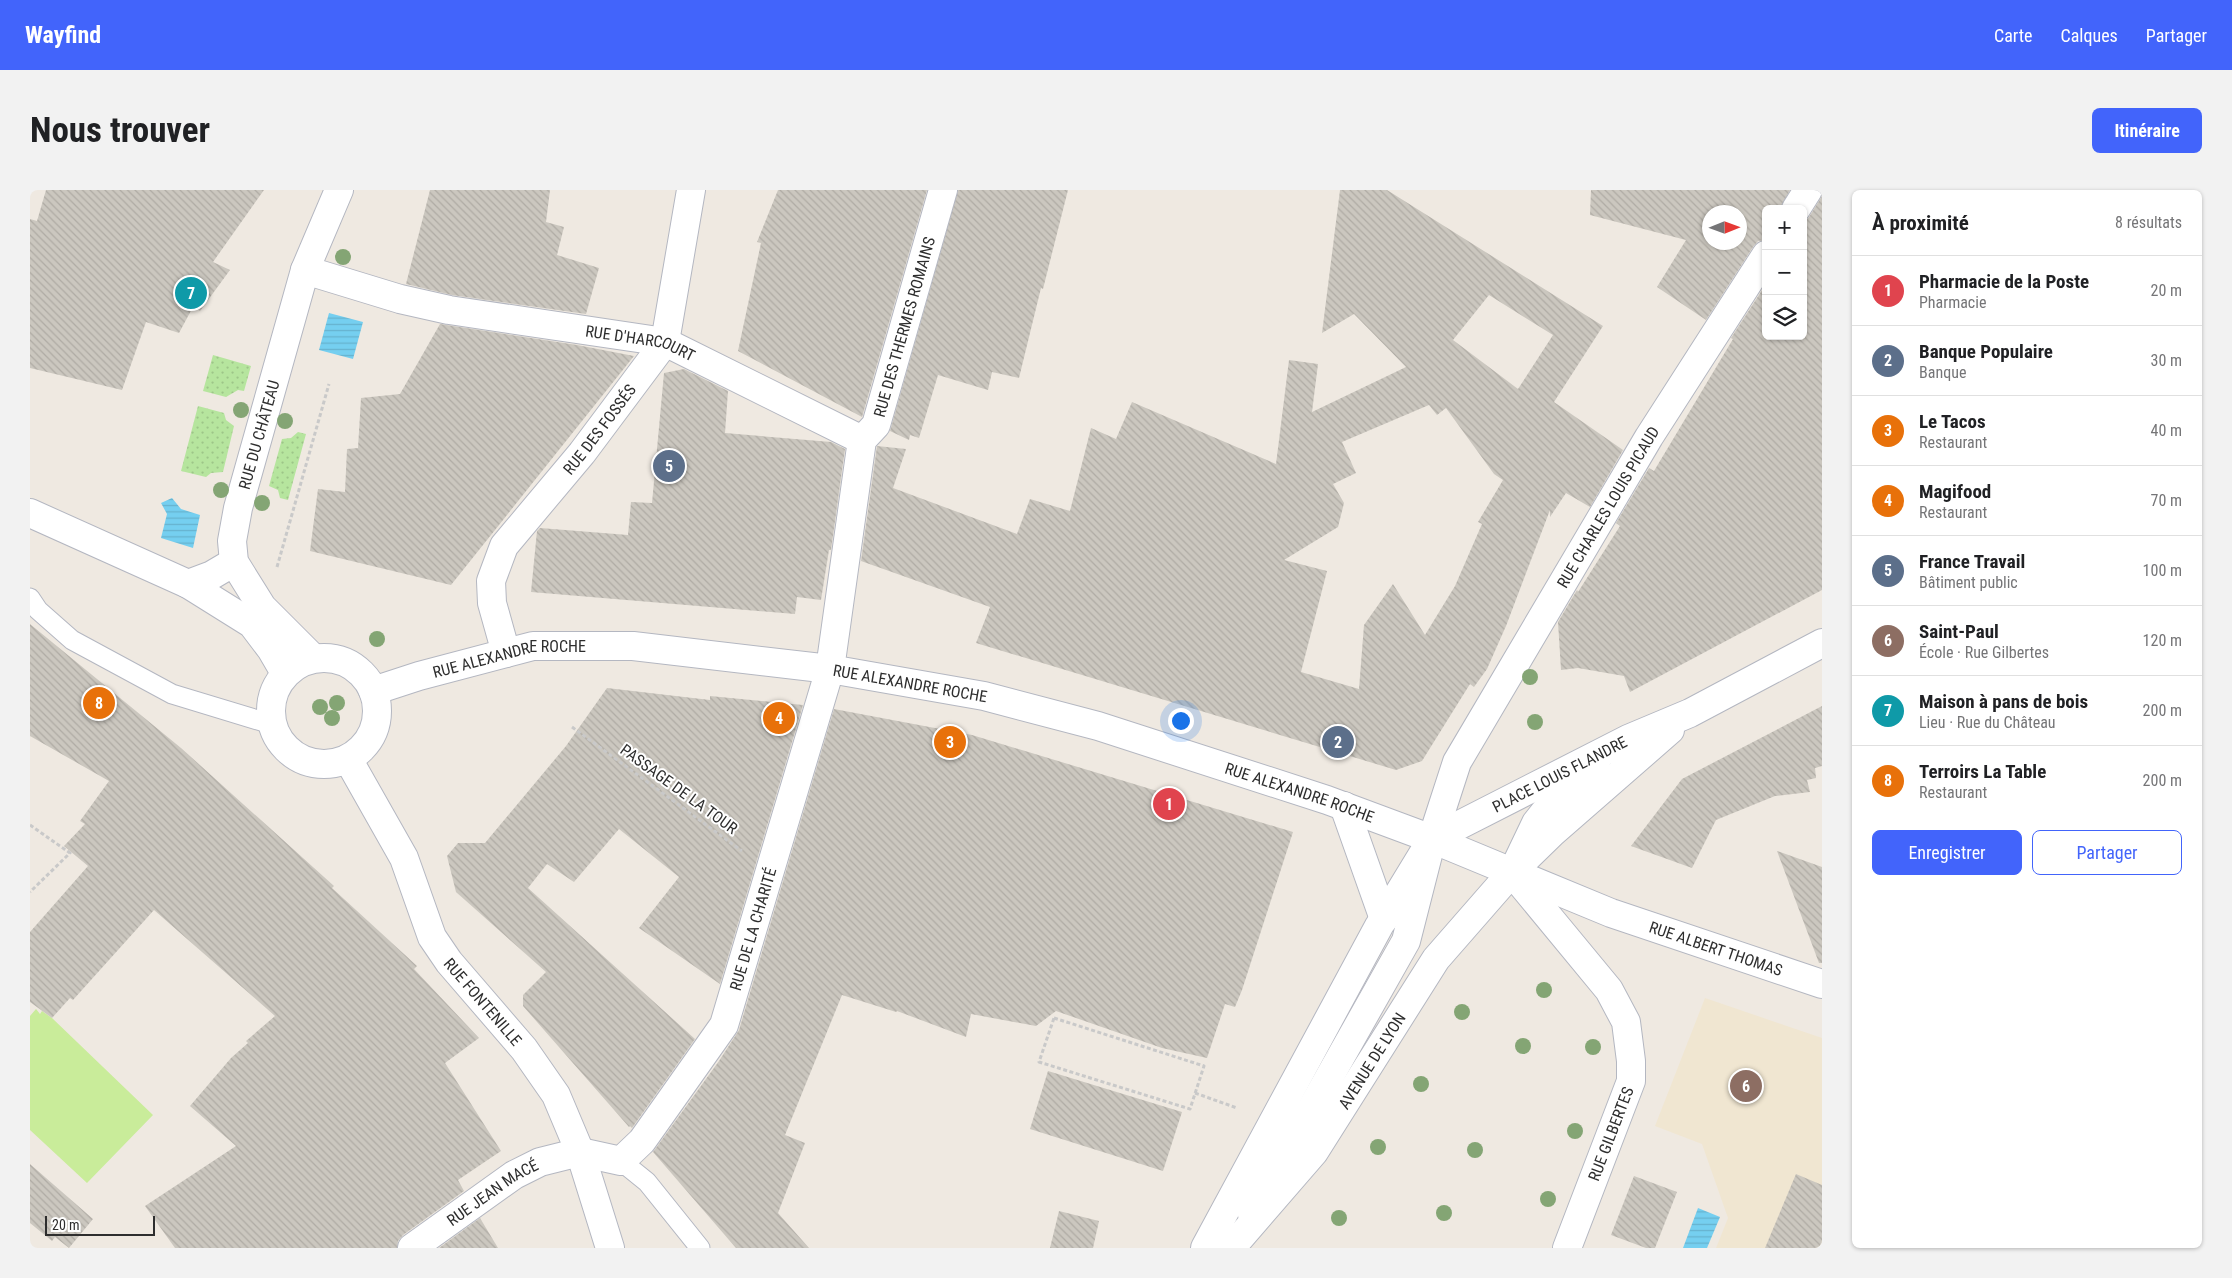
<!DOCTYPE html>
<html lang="fr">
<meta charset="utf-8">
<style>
:root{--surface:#fff;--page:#f2f2f2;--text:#202124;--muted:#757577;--line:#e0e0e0;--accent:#4264fb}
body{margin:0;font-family:"Roboto Condensed",sans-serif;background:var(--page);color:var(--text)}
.controls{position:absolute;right:15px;top:15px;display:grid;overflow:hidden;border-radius:8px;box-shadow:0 1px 4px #0004}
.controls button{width:45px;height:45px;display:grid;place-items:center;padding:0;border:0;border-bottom:1px solid var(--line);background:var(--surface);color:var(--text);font:25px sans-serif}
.compass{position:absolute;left:1672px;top:15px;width:45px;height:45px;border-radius:50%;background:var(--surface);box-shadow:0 1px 4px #0004;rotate:89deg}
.scale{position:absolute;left:15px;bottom:12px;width:110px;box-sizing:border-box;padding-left:5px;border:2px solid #2e2e2e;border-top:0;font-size:14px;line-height:18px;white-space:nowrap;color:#2e2e2e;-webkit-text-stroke:4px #fff;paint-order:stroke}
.you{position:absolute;left:1150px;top:530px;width:18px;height:18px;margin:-12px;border:4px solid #fff;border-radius:50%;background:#1a73e8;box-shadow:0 0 0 8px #1a73e833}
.badge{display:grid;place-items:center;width:32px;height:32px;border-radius:50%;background:var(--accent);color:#fff;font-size:16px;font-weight:700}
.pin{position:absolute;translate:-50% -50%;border:2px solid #fff;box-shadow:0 1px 5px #0006}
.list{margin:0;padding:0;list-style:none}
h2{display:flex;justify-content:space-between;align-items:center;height:65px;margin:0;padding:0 20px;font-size:21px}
h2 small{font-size:16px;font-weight:400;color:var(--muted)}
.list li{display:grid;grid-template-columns:32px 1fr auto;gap:15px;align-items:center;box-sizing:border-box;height:70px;padding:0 20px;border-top:1px solid var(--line)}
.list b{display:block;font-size:19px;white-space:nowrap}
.list p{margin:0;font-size:16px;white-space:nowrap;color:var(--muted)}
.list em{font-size:16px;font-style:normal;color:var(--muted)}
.actions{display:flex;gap:10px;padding:15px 20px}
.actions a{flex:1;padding:11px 0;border:1px solid var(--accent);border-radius:8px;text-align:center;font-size:18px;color:var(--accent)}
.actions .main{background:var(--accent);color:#fff}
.icon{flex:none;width:28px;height:28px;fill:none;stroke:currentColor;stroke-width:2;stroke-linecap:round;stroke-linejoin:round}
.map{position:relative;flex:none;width:1792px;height:1058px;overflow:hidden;border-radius:8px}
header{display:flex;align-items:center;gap:30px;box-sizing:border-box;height:70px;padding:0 25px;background:var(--accent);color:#fff}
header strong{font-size:24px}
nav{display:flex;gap:28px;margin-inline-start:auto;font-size:18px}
.intro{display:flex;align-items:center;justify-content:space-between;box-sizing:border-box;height:120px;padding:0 30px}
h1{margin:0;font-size:35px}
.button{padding:12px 22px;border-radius:8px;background:var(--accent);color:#fff;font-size:18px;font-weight:700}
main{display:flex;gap:30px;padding:0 30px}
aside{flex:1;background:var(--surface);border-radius:8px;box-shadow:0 1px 4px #0004}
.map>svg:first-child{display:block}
.education{fill:#f0e6d1}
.grass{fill:url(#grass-dots)}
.pitch{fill:#c9ec9a}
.water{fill:url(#water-rules)}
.building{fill:url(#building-back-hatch);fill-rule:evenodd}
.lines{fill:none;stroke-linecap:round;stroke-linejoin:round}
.lane-casing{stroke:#b4b7c1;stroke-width:21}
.street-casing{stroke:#b4b7c1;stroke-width:30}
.secondary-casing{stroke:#b4b7c1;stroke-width:30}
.path{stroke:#c9c9c9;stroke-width:3;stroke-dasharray:4 2.5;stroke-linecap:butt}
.lane{stroke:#fff;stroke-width:19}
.street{stroke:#fff;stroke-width:28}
.secondary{stroke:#fff;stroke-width:28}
.tree{fill:#84a574}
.labels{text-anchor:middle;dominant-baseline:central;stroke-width:4;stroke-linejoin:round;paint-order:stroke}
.street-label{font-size:16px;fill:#2e2e2e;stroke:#fff}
</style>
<header>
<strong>Wayfind</strong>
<nav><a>Carte</a><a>Calques</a><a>Partager</a></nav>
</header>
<div class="intro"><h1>Nous trouver</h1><a class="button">Itinéraire</a></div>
<main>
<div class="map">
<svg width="1792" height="1058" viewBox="0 0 1792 1058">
<defs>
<pattern id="grass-dots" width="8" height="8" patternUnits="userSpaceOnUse" patternTransform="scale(1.25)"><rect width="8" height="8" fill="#b6e59e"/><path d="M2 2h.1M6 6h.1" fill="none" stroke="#9dc588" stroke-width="1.8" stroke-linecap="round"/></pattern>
<pattern id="water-rules" width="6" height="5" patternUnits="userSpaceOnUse" patternTransform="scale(1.25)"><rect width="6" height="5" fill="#75cff0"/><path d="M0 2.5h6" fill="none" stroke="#66b2ce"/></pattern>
<pattern id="building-back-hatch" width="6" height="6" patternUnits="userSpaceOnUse" patternTransform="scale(1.25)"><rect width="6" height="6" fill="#cbc7bf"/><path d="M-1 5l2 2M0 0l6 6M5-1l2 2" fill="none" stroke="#afaba4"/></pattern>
</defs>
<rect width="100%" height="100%" fill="#efe9e1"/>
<path class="education" d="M1675,808L1792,848V1058H1686L1698,1028L1672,954L1625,936Z"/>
<g class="grass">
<path d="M183,165L221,176L214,201L208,200L196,207L173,201Z"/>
<path d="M168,216L194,223L196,230L204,236L193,282L181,283L176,287L151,281Z"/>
<path d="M268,242L276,244L258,310L250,308L248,300L239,296L252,249L261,248Z"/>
</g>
<path class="pitch" d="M6,819L10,824L12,821L22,828L123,925L57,993L0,940V826Z"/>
<g class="water">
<path d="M299,123L333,132L323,169L289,160Z"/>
<path d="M142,308L151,319L170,325L163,358L131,348L137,324L131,313Z"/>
<path d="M1668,1018L1690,1027L1677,1058H1653Z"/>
</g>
<g class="building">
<path d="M16,0H234L183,72L200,80L170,121L163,117L149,143L116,132L92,200L0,178V29L7,31Z"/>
<path d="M400,0H520L516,32L534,37L527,65L569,78L556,124L422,105L376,94Z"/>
<path d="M748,0H897L832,227L708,161L731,53L727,52Z"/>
<path d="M928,0H1038L1013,99L1011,98L989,188L962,182L958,200L908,185L889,248L880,245L879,250L860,241Z"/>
<path d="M1310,0H1357L1573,136L1524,212L1593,260L1560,317L1536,303L1520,327V320L1476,436L1457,479L1444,497L1440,494L1392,571L1366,580L946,453L960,417L831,371L847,256L876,259L863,298L987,344L1000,309L1040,321L1061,238L1086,249L1102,212L1246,274L1259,170L1288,174L1282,222L1376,177L1324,124L1292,143ZM1459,105L1523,145L1488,199L1423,150ZM1399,215L1407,225L1416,218L1464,284L1473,290L1448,332L1452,334L1425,396L1395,445L1363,394L1334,435L1329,499L1271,482L1297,381L1254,370L1308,337L1314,313L1303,294L1326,283L1312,252Z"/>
<path d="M1561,0H1760L1750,19H1736V50L1728,51L1723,57L1676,130L1627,97L1656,50L1560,25ZM1680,22H1710V52H1680Z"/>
<path d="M1792,6V400L1600,502L1594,486L1548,478L1531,480L1528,432L1547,400L1548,402L1590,336L1586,333L1619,278L1624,281L1703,149L1701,148L1736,94V146H1773V33L1779,27Z"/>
<path d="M410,134L547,155L604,166L421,395L280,361L288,299L315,302L317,259L328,258L331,208L370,204Z"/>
<path d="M654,179L698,201L695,243L801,252L815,259L801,360H799L791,410L767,407L765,424L501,402L507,341L510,338L598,345L601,312L622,313L634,183Z"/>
<path d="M0,434L151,558L304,696L302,698L387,776L384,779L449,848L415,873L471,961L428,990L434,1001L373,1045L368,1051L367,1058H145L115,1016L206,956L160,916L201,868L218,853L216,851L245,826L124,720L43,810L40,808L22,828L0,812V742L58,676L34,656L55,634L50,631L79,591L0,546Z"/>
<path d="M577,498L680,510V506L773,515L690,794L609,738L649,687L589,639L544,692L517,674L498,698L665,849L602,938L600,936L599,937L493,816V805L516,782L426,702L417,666L428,653H455L536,556Z"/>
<path d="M1792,516V576L1785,578L1786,588L1777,590L1780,602L1745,606L1686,630L1662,678L1601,656L1652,589Z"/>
<path d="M804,519L942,545L1263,642L1212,800L1205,817L1195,814L1177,868L1132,858L1026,821L1006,836L941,824L936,847L867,821L866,822L812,805L755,945L775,953L748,1023L779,1058H706L623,962L689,871L709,840Z"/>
<path d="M1747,661L1792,677V773H1789Z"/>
<path d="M1018,881L1152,922L1133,981L1000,939Z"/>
<path d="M0,974L63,1029L39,1058L25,1047L22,1051L0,1033Z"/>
<path d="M1766,984L1792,995V1058H1735Z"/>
<path d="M1604,986L1647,1002L1625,1058H1616L1581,1045Z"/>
<path d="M1029,1021L1069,1031L1063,1058H1020Z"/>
<path d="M450,1028L468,1058H409Z"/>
</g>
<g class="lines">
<defs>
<g id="lane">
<path d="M0,408L8,420L42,450L142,504L241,534"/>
<path d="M591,971L617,992L670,1058"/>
</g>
<g id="street">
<path d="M1766,19L1778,0"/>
<path id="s1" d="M275,80L370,109L419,120L635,152L832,250"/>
<path d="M0,323L158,394L222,434L241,459L255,483"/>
<path d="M158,394L182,385L204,372"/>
<path id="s2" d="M476,463L462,413L461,391L474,356L552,263L635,152L661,0"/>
<circle cx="294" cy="521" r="53"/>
<path id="s3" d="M283,468L232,417L204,372L202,351L208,318L275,80L309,0"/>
<path id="s4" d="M343,501L389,486L503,456H603L800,479L954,506L1068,536L1297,610L1402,649L1581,723L1792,794"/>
<path id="s5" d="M318,569L374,668L402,747L419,772L494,859L526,905L550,962L580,1058"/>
<path d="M1314,616L1354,729"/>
<path d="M1484,679L1506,633L1525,609L1567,569"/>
<path d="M1484,685L1579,800L1596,832L1601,871V891L1537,1058"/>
<path id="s6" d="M1222,1024L1376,751L1402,649L1427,572L1619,247L1736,65"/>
<path id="s7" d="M382,1058L484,985L510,972L550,962L591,971L612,951L694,835L800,479L832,250L846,235L913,0"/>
</g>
<g id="secondary">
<path id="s8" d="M1175,1058L1349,736L1402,649L1598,549L1660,523L1792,453"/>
<path id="s9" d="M1201,1058L1284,962L1406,769L1482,682L1522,643L1640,540"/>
</g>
</defs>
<use href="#lane" class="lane-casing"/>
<use href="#street" class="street-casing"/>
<use href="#secondary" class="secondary-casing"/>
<g class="path">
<path d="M247,377L299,194"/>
<path d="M542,537L712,661"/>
<path d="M0,635L40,663L0,702"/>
<path d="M1024,828L1174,876L1160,919L1009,872Z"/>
<path d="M1165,903L1207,918"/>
</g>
<use href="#lane" class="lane"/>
<use href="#street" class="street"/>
<use href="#secondary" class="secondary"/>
</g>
<g class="tree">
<circle cx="313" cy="67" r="8"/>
<circle cx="211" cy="220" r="8"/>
<circle cx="255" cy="231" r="8"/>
<circle cx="191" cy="300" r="8"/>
<circle cx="232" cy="313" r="8"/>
<circle cx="347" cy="449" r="8"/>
<circle cx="1500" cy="487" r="8"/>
<circle cx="307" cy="513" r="8"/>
<circle cx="290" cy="517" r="8"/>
<circle cx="302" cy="528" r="8"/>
<circle cx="1505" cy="532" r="8"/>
<circle cx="1514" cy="800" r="8"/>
<circle cx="1432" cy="822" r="8"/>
<circle cx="1493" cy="856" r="8"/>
<circle cx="1563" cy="857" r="8"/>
<circle cx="1391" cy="894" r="8"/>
<circle cx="1545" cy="941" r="8"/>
<circle cx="1348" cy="957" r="8"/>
<circle cx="1445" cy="960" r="8"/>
<circle cx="1518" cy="1009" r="8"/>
<circle cx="1414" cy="1023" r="8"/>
<circle cx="1309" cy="1028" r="8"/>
</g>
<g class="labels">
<g class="street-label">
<text stroke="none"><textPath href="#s7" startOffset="1134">RUE DES THERMES ROMAINS</textPath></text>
<text stroke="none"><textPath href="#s1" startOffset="344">RUE D'HARCOURT</textPath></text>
<text stroke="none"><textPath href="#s2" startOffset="262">RUE DES FOSSÉS</textPath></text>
<text stroke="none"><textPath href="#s3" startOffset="256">RUE DU CHÂTEAU</textPath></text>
<text stroke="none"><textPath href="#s6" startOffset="796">RUE CHARLES LOUIS PICAUD</textPath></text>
<text stroke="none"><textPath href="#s4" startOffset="141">RUE ALEXANDRE ROCHE</textPath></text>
<text stroke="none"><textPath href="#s4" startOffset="546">RUE ALEXANDRE ROCHE</textPath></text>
<text stroke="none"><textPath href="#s8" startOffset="611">PLACE LOUIS FLANDRE</textPath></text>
<text transform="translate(649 599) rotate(36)">PASSAGE DE LA TOUR</text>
<text stroke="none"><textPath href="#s4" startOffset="951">RUE ALEXANDRE ROCHE</textPath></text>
<text stroke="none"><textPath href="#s7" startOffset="509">RUE DE LA CHARITÉ</textPath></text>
<text stroke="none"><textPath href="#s4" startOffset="1396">RUE ALBERT THOMAS</textPath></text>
<text stroke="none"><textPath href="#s5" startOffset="280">RUE FONTENILLE</textPath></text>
<text stroke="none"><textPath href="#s9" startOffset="235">AVENUE DE LYON</textPath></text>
<text transform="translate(1581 944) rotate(-69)">RUE GILBERTES</text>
<text stroke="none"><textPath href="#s7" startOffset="98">RUE JEAN MACÉ</textPath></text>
</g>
</g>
</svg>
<div class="controls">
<button>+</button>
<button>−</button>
<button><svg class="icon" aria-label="layers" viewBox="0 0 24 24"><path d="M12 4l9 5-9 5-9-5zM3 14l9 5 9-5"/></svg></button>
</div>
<svg class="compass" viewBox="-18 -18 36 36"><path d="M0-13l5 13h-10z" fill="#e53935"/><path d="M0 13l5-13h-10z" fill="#757577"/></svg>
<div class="scale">20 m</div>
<div class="you"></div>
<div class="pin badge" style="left:1139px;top:614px;background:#e0444e">1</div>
<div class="pin badge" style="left:1308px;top:552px;background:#5c6f8a">2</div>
<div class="pin badge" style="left:920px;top:552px;background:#e8710a">3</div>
<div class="pin badge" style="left:749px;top:528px;background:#e8710a">4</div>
<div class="pin badge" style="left:639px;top:276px;background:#5c6f8a">5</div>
<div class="pin badge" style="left:1716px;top:896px;background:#8d6e63">6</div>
<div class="pin badge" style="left:161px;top:103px;background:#0f9aa8">7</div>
<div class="pin badge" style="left:69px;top:513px;background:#e8710a">8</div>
</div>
<aside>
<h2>À proximité<small>8 résultats</small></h2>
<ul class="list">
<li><span class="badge" style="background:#e0444e">1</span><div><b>Pharmacie de la Poste</b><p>Pharmacie</p></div><em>20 m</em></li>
<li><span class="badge" style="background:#5c6f8a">2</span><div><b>Banque Populaire</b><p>Banque</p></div><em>30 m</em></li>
<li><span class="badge" style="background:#e8710a">3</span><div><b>Le Tacos</b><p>Restaurant</p></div><em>40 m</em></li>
<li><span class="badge" style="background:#e8710a">4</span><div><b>Magifood</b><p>Restaurant</p></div><em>70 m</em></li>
<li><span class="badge" style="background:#5c6f8a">5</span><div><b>France Travail</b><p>Bâtiment public</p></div><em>100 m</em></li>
<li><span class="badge" style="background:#8d6e63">6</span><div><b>Saint-Paul</b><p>École · Rue Gilbertes</p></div><em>120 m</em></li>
<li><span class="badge" style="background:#0f9aa8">7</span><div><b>Maison à pans de bois</b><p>Lieu · Rue du Château</p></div><em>200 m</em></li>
<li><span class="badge" style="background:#e8710a">8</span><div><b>Terroirs La Table</b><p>Restaurant</p></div><em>200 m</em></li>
</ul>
<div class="actions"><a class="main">Enregistrer</a><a>Partager</a></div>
</aside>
</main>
